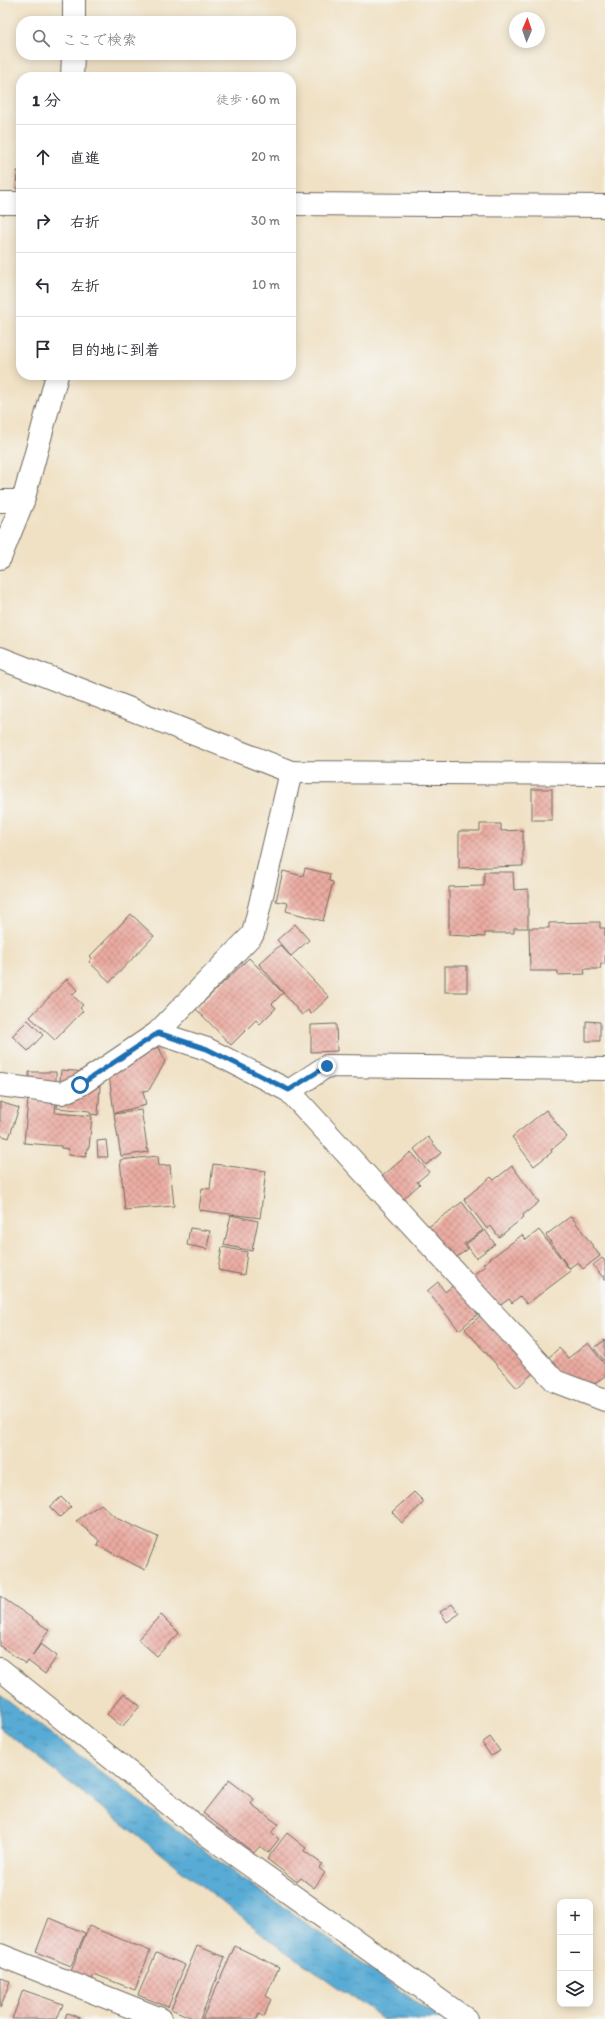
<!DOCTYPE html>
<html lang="ja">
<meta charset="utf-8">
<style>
:root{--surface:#fff;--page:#f2f2f3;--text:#2b2b33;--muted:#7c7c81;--line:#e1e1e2}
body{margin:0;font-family:Itim,"Klee One",sans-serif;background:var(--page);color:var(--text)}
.controls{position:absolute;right:12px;bottom:12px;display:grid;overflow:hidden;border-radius:8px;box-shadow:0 2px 10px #0003}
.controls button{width:36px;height:36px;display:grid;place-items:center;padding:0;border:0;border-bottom:1px solid var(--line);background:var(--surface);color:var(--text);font:20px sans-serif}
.compass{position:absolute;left:509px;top:12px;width:36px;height:36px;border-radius:50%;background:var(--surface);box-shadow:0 2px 10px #0003;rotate:2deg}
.stop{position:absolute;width:12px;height:12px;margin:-9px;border:3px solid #1f6fb2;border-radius:50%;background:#fff}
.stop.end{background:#1f6fb2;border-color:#fff;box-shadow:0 1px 4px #0008}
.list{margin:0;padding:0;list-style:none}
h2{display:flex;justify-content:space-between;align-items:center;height:52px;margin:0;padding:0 16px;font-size:17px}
h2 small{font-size:13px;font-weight:400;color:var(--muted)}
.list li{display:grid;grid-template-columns:26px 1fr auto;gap:12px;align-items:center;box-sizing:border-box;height:64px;padding:0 16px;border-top:1px solid var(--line)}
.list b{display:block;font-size:15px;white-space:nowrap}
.list em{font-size:13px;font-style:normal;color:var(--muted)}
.icon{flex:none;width:22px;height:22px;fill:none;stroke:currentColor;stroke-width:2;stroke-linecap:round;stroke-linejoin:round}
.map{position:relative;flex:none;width:605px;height:2019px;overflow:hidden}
.search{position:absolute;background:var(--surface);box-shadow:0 2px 10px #0003;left:16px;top:16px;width:280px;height:44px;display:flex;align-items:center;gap:10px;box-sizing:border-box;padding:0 14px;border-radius:16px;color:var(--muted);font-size:15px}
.panel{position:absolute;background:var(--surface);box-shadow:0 2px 10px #0003;left:16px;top:72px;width:280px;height:308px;border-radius:16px}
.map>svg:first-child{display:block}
.water{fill:url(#water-ripples);stroke:#426b80}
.building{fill:url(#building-cross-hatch)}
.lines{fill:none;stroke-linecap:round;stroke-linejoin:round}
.minor-casing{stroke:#706b61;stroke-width:24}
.minor{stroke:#fff;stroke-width:22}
.route{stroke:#1f6fb2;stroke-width:5}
</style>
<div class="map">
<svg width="605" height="2019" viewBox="0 0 605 2019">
<defs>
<pattern id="water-ripples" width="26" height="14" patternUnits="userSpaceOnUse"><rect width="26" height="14" fill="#59abd4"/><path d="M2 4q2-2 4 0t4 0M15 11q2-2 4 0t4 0" fill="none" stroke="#4a8bac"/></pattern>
<pattern id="building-cross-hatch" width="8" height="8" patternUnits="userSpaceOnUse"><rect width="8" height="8" fill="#ebaba1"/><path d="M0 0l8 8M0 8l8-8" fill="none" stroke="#bf8b83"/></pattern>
</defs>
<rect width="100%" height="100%" fill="#f6f6f2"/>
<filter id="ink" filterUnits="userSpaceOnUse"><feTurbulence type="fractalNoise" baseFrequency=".025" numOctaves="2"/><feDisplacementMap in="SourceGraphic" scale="8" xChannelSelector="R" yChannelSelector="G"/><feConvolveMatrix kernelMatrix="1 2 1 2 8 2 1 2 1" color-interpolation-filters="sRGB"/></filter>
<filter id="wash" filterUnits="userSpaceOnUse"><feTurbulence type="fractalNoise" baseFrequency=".012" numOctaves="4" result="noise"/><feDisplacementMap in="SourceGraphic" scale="16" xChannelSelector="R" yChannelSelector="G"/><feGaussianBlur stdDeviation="0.9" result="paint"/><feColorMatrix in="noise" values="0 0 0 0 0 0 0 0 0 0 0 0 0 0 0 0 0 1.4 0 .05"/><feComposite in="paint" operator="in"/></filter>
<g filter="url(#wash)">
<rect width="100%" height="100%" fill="#f0e1c4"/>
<path class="water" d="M0,1695L199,1847L440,2019H384L282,1949L0,1728Z"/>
<g id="blocks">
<g class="building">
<path d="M17,171H21V189H16Z"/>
<rect x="532" y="789" width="20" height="31"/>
<path d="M480,824H501V831L523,830V866L459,868V831H480Z"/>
<path d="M305,868L330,874L329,881L333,882L323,921L286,911L288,903L276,901L283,871L303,876Z"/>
<path d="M484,872H513L514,890L528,889V928H514V933H485V937L449,935V887L484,886Z"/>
<path d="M131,914L154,936L110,982L89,962L92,958L90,956Z"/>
<path d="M600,922V928H605V964H601L600,969H584L585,974L558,975V971H530L529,928H549V923Z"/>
<path d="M295,924L309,940L291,956L277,940Z"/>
<path d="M280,945L329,997L311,1014L308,1010L302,1015L259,964Z"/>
<path d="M249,958L283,993L272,1004L276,1008L260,1024L256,1020L231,1045L196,1009Z"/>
<rect x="445" y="966" width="22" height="26"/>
<path d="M67,979L77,990L72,995L83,1005L80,1008L83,1011L55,1040L30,1017Z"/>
<path d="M28,1020L43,1035L28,1051L12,1036Z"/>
<path d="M586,1021L600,1022V1041H586Z"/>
<path d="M336,1024L337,1051L311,1052V1025Z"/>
<path d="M159,1047L165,1062L149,1090L143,1091L146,1105L114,1113L108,1067L110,1062Z"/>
<path d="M61,1070L101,1073L98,1115L90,1114V1111L57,1108Z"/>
<path d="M29,1072H56V1095L29,1096Z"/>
<path d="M28,1100L56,1103L55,1113L92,1116L89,1148H87L86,1157L68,1155L69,1149L61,1148V1146L24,1143Z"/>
<path d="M0,1102L19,1108L9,1138L0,1135Z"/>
<path d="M141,1110L148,1152L121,1156L114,1114Z"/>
<path d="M546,1110L567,1137L551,1150L552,1152L534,1166L512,1137Z"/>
<path d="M428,1137L441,1153L426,1165L414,1149Z"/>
<path d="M106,1140L108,1157H98L97,1141Z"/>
<path d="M411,1152L429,1172L417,1182L420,1184L400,1202L380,1178Z"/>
<path d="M158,1156L159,1166L170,1165L174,1206L125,1210L120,1160Z"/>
<path d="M213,1164L266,1171L260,1218L199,1210L202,1188L210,1189Z"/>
<path d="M512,1166L539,1202L523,1215L524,1217L499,1237L491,1226L487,1229L464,1199L491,1177L494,1180Z"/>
<path d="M462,1202L483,1230L464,1244L468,1249L451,1261L427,1228Z"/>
<path d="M231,1215L258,1221L252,1251L224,1245Z"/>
<path d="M571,1216L600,1256L583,1269L578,1262L569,1268L546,1235Z"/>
<path d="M190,1228L210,1231L207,1249L187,1245Z"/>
<path d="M485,1230L495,1244L476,1258L466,1244Z"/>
<path d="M539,1230L571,1271L527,1304L520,1296L512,1303L509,1299L495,1309L470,1277L485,1266L483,1264L522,1235L526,1240Z"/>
<path d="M222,1247L247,1252L244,1275L218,1270Z"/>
<path d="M602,1258L605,1261V1280L593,1265Z"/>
<path d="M438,1282L445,1292L454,1285L478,1314L459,1330L427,1291Z"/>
<path d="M481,1315L534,1372L517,1388L465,1329Z"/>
<path d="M605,1340V1362L594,1348Z"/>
<path d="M588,1343L605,1365V1376L589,1387L552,1369L545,1361L559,1348L568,1358Z"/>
<path d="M414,1492L424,1502L402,1523L392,1512Z"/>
<path d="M61,1497L71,1507L60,1517L50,1507Z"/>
<path d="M101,1504L116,1518L158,1537L145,1570L97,1545L99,1540L76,1521Z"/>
<path d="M0,1596L49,1630L32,1656L41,1644L57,1656L45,1674L28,1661L26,1664L0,1646Z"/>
<path d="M452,1604L459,1614L447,1622L440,1612Z"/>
<path d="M161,1615L179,1633L157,1656L138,1639Z"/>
<path d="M124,1693L140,1706L122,1727L107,1714Z"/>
<path d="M490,1737L500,1751L491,1756L482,1743Z"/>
<path d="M229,1780L254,1799L251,1804L278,1824L271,1833L279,1839L268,1853L260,1846L254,1853L203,1813Z"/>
<path d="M287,1833L306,1848L304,1851L322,1864L319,1868L325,1873L314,1888L301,1878L297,1882L267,1859Z"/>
<path d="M49,1918L85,1933L71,1966L36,1952Z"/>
<path d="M89,1926L150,1951L135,1990L94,1974L92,1980L71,1971Z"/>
<path d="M197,1946L225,1957L200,2019H195L171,2009Z"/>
<path d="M235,1946L279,1967L266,1996L271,1999L264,2017L259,2014L257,2019H202Z"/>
<path d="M156,1953L185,1965L168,2007L138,1995Z"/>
<path d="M0,1978L10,1981L0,2009Z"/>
<path d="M23,1990L63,2004L57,2019H12Z"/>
<path d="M67,2013L83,2019H65Z"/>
</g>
</g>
</g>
<g filter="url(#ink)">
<use href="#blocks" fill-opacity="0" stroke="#706b61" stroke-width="1"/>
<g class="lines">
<defs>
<g id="minor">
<path d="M74,21V0"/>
<path d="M72,77L73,55"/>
<path d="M0,203H21"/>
<path d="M291,204L605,206"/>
<path d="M0,501H23"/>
<path d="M0,558L23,501L57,375"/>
<path d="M0,658L291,772L605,774"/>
<path d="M157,1033L207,1049L289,1091L555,1381L605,1400"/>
<path d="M0,1085L62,1093L80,1085L157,1033L253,934L291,772"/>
<path d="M289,1091L327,1066L605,1069"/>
<path d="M0,1669L206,1834L466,2019"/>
<path d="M0,1955L161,2019"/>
</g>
</defs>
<use href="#minor" class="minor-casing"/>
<use href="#minor" class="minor"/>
</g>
</g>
<g class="lines" filter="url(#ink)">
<path class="route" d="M80,1085L158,1033L207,1049L289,1090L327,1066"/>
</g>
</svg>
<div class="controls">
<button>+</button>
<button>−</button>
<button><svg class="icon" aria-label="layers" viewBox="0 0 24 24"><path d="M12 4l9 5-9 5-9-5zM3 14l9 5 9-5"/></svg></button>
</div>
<svg class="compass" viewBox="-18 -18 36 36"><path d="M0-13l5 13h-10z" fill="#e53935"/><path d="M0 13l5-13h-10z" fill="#7c7c81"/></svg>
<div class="stop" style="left:80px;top:1085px"></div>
<div class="stop end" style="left:327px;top:1066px"></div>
<div class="search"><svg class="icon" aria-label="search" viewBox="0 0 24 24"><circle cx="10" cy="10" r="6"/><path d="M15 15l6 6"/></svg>ここで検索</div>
<section class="panel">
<h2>1 分<small>徒歩 · 60 m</small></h2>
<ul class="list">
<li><svg class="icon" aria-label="ahead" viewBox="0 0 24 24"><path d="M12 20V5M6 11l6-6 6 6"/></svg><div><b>直進</b></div><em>20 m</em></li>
<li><svg class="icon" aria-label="right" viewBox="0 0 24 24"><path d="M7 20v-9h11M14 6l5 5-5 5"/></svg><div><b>右折</b></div><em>30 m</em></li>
<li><svg class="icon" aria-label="left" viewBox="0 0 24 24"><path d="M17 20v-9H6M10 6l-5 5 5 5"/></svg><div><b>左折</b></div><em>10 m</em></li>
<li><svg class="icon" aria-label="arrive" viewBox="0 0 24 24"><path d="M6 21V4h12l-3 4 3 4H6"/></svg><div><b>目的地に到着</b></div></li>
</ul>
</section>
</div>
